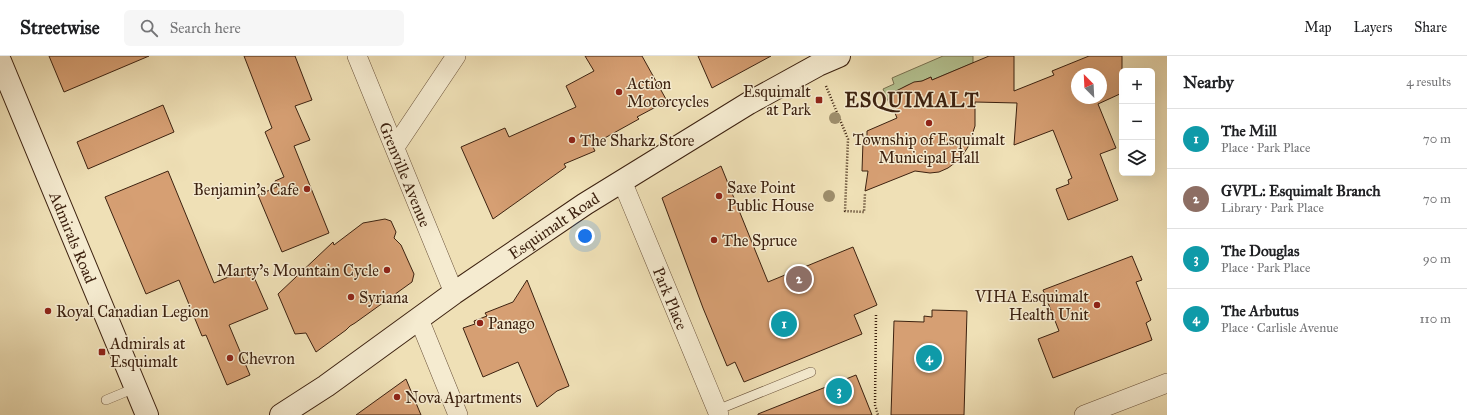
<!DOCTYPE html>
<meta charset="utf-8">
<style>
:root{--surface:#fff;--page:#f6f6f6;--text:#202124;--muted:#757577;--line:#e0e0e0;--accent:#8f2418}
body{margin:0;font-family:"IM FELL Great Primer",serif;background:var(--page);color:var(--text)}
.controls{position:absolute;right:12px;top:12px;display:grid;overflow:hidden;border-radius:6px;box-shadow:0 4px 16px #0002}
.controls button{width:36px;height:36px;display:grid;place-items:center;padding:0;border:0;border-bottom:1px solid var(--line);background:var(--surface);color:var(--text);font:20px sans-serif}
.compass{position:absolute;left:1071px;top:12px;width:36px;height:36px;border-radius:50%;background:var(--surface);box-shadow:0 4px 16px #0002;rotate:336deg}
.you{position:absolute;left:585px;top:180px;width:14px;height:14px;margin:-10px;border:3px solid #fff;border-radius:50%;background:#1a73e8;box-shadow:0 0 0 6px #1a73e833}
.badge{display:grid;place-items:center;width:26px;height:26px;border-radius:50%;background:var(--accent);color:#fff;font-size:13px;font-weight:700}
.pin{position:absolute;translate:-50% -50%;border:2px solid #fff;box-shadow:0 1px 4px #0006}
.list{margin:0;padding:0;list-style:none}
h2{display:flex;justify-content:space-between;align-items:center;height:52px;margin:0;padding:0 16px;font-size:17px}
h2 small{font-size:13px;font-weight:400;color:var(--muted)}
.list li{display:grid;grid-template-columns:26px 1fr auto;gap:12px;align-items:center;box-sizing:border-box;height:60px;padding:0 16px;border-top:1px solid var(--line)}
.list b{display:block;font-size:15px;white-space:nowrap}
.list p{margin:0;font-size:13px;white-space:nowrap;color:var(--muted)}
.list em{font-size:13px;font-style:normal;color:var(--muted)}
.icon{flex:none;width:22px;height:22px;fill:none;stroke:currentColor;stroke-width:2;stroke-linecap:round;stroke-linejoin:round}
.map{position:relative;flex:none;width:1167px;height:359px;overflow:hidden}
header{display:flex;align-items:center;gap:24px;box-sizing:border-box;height:56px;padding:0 20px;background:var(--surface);border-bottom:1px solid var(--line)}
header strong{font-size:19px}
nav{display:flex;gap:22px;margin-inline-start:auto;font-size:14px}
.search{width:280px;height:36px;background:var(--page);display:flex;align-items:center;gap:10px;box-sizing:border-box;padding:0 14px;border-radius:6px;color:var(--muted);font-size:15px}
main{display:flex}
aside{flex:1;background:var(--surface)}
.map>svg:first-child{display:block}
.green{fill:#b4c392;stroke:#787251}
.building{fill:#d69f73;stroke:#3d2210;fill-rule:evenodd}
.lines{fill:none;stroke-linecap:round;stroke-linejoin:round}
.service-casing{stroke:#6a523a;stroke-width:10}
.minor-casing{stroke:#6a523a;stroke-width:20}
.secondary-casing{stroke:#3d2210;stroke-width:24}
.path{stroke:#3d2210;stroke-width:2.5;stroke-dasharray:1 2;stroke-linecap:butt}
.service{stroke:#f5ebd0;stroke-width:9}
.minor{stroke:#f5ebd0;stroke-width:19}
.secondary{stroke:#f5ebd0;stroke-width:22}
.tree{fill:#9e8e6c}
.poi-dot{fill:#8f2418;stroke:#f5ebd0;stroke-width:1.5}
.labels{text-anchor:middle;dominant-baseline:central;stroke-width:3;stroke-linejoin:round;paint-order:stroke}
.poi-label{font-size:16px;fill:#3d2210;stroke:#f5ebd0;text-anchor:start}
.street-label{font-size:16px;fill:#3d2210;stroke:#f5ebd0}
.district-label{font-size:20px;font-weight:bold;letter-spacing:1px;fill:#3d2210;stroke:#f5ebd0}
</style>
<header>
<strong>Streetwise</strong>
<div class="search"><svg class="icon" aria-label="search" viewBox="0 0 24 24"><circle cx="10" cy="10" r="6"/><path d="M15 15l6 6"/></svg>Search here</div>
<nav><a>Map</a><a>Layers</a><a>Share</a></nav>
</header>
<main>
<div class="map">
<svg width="1167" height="359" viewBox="0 0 1167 359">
<rect width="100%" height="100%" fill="#efe0b6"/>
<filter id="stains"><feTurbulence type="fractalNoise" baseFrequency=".005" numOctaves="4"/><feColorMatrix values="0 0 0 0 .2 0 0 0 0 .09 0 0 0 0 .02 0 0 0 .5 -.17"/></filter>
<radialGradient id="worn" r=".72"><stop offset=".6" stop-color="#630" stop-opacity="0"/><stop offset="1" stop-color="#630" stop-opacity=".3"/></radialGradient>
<path class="green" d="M943,0H973V7L932,24L931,21C927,23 923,25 919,26C914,28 909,28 904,31C898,35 897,44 889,47L883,33L894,28L892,22Z"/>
<g class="building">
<path d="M49,0H149L64,36Z"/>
<path d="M244,0H295L312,44L295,50L310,84L294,90L329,177L282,196L258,139L277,131L275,125L284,121L265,76L272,72Z"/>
<path d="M585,0H642L667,45L637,61L639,63L592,89L595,95L564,108L566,111L493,163L461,91L505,72L509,81L576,51L566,30L594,15Z"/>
<path d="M698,0H771L712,32Z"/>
<path d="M989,0H1014V35L1054,19L1052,15L1089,0H1122V37L1098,48L1116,92L1100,98L1118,144L1068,164L1056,133L1069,128L1068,124L1072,122L1053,74L1014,89L1017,47L975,46V70L968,91L960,103L948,112L939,116L930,117L915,115L865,135L868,115H862L863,85H867V75L897,62L891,47L893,45L890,38L914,26L922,25L931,21L932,24ZM1077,18H1101V42H1077Z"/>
<path d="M163,49L174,76L88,113L77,86Z"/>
<path d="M721,110L768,226L853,191L877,249L854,259L862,278L744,326L735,306L727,310L703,252L662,142Z"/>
<path d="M168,115L214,227L250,212L268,253L229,269L250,319L227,329L206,279L202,280L179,224L146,238L105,141Z"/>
<path d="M385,163L391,165L396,176L394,182L401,189L414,218L412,226L355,267L350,270L346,274L316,296L306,277L295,278L278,238L333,186L334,189L363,167Z"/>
<path d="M1132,200L1142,224L1136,226L1151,264L1146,267L1152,284L1053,322L1038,283L1059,275L1043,234Z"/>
<path d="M527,224L569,330L557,335L537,351L518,306L483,321L463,272L475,268L474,265L487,260L485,257L513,246Z"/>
<path d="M932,254L967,255L964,359H891L894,265L924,266V260L932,261Z"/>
<path d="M856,319L872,359H758V358Z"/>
<path d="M406,323L421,359H356Z"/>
</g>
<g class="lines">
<defs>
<g id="service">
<path d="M106,344L135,332"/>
<path d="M717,354L811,316"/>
</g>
<g id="minor">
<path id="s1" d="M357,0L454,237"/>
<path d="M395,91L456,0"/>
<path id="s2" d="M622,125L719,359"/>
<path d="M419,263L458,359"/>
<path d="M1084,359L1167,327"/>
</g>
<g id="secondary">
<path id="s3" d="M0,5L147,359"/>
<path id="s4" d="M281,359L326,330L454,237L585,148L749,47L818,9L839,0"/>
</g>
</defs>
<use href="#service" class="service-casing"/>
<use href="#minor" class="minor-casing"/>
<use href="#secondary" class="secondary-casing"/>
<g class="path">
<path d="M826,30L848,83L845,155L864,156L865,138"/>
<path d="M876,259L875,349L878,359"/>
</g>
<use href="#service" class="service"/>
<use href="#minor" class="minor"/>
<use href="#secondary" class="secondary"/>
</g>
<g class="tree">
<circle cx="835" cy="62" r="6"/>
<circle cx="829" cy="140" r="6"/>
</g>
<g class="poi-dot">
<circle cx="619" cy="36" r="4"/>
<rect x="815" y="40" width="8" height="8" rx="2"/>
<circle cx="929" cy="67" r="4"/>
<circle cx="572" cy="84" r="4"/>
<circle cx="307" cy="133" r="4"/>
<circle cx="719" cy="140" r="4"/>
<circle cx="714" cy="184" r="4"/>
<circle cx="387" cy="214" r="4"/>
<circle cx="351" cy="241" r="4"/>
<circle cx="1097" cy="249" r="4"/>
<circle cx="48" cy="255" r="4"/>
<circle cx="480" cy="267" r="4"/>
<rect x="98" y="292" width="8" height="8" rx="2"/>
<circle cx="230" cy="302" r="4"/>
<circle cx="397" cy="341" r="4"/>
</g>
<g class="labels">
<g class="poi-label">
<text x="627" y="27">Action<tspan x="627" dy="18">Motorcycles</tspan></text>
<text x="811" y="35" text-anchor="end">Esquimalt<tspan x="811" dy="18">at Park</tspan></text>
<text x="929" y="83" text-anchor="middle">Township of Esquimalt<tspan x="929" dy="18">Municipal Hall</tspan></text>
<text x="580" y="84">The Sharkz Store</text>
<text x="727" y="131">Saxe Point<tspan x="727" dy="18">Public House</tspan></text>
<text x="299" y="133" text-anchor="end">Benjamin's Cafe</text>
<text x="722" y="184">The Spruce</text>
<text x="379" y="214" text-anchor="end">Marty's Mountain Cycle</text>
<text x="1089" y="240" text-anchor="end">VIHA Esquimalt<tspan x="1089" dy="18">Health Unit</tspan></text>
<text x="359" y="241">Syriana</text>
<text x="56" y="255">Royal Canadian Legion</text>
<text x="488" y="267">Panago</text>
<text x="110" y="287">Admirals at<tspan x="110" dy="18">Esquimalt</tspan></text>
<text x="238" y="302">Chevron</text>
<text x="405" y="341">Nova Apartments</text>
</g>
<g class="street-label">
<text stroke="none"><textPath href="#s1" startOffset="128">Grenville Avenue</textPath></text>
<text stroke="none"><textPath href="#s4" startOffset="332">Esquimalt Road</textPath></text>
<text stroke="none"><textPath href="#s3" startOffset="191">Admirals Road</textPath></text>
<text stroke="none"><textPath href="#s2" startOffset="127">Park Place</textPath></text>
</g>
<g class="district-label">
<text x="912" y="44">ESQUIMALT</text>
</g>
</g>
<rect width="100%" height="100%" filter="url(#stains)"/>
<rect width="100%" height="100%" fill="url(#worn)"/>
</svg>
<div class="controls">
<button>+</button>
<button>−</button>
<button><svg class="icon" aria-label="layers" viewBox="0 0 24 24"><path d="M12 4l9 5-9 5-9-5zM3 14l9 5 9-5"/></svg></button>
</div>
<svg class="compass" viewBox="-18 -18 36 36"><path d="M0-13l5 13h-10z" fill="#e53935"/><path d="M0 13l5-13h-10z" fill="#757577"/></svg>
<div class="you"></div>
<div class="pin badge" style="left:784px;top:268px;background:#0f9aa8">1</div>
<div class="pin badge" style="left:799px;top:223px;background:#8d6e63">2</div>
<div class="pin badge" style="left:839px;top:335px;background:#0f9aa8">3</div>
<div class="pin badge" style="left:929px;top:302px;background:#0f9aa8">4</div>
</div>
<aside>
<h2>Nearby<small>4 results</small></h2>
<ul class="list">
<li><span class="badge" style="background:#0f9aa8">1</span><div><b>The Mill</b><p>Place · Park Place</p></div><em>70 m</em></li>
<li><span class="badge" style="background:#8d6e63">2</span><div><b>GVPL: Esquimalt Branch</b><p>Library · Park Place</p></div><em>70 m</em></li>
<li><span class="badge" style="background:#0f9aa8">3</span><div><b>The Douglas</b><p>Place · Park Place</p></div><em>90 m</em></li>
<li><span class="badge" style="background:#0f9aa8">4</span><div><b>The Arbutus</b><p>Place · Carlisle Avenue</p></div><em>110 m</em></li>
</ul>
</aside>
</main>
